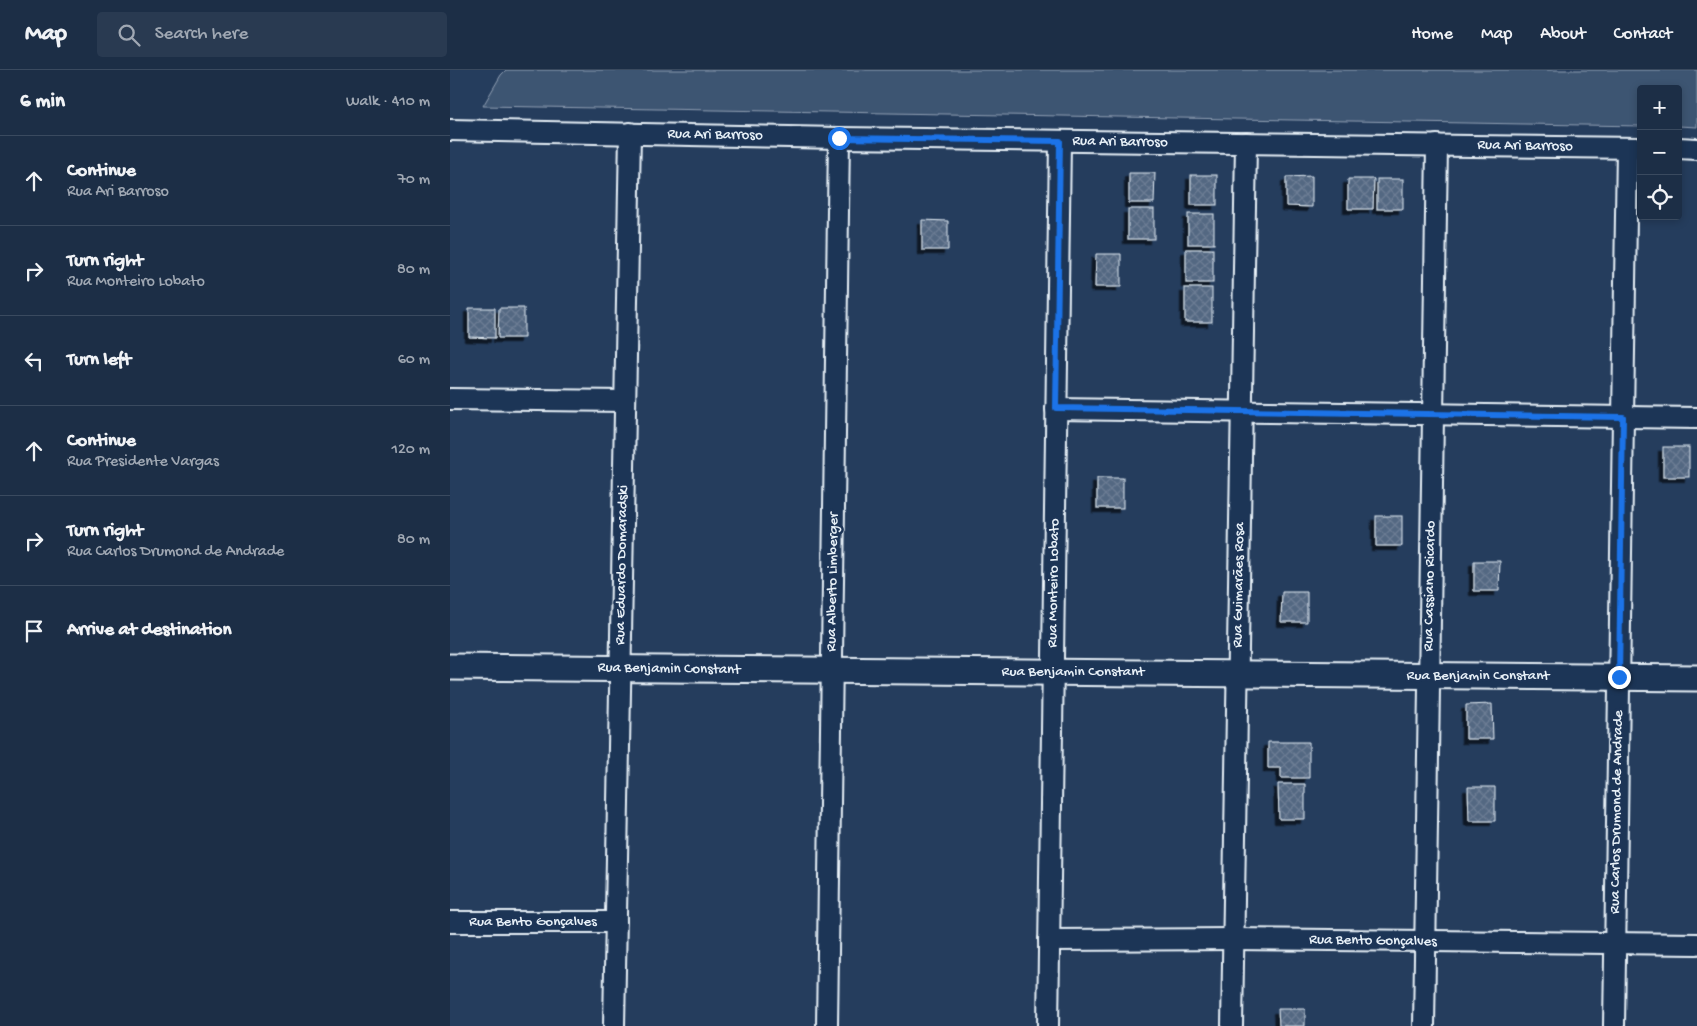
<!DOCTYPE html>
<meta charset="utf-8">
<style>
:root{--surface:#1c2e46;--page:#293a51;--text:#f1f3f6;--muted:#a0a8b3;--line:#3a4a5f}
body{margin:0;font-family:"Gochi Hand",sans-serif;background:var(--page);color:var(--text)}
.controls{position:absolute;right:15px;top:15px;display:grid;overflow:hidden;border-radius:5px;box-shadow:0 2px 8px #0003}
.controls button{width:45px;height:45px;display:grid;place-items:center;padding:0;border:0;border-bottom:1px solid var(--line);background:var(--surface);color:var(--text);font:25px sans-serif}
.stop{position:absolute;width:15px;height:15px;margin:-11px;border:4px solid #1a73e8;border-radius:50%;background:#fff}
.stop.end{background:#1a73e8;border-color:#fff;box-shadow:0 1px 5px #0008}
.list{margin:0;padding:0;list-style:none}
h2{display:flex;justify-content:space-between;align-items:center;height:65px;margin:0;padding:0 20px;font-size:21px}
h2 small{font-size:16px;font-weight:400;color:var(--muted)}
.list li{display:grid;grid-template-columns:32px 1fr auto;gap:15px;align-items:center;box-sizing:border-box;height:90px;padding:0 20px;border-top:1px solid var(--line)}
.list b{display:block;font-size:19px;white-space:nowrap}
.list p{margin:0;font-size:16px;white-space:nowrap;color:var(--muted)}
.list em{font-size:16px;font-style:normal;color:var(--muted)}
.icon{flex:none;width:28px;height:28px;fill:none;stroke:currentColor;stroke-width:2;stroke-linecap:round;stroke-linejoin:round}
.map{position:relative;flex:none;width:1247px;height:956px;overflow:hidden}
header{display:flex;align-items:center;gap:30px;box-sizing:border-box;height:70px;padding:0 25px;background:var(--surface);border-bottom:1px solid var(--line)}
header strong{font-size:24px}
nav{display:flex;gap:28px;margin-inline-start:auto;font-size:18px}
.search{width:350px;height:45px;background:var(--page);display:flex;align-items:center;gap:12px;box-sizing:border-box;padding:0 18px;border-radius:5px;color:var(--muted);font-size:19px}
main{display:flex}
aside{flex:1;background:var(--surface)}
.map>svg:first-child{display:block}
.park{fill:#3e5472;stroke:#93a2b5}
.building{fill:url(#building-cross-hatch);stroke:#e8f1f8;filter:url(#shadow)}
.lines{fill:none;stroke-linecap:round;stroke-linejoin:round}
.minor-casing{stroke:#e8f1f8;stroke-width:24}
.tertiary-casing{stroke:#e8f1f8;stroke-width:29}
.minor{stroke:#1d3557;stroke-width:20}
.tertiary{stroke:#1d3557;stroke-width:25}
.route{stroke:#1a73e8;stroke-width:6}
.labels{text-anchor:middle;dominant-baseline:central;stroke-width:5;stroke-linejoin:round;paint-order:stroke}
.street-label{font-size:15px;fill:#e8f1f8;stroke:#1d3557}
</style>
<header>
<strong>Map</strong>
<div class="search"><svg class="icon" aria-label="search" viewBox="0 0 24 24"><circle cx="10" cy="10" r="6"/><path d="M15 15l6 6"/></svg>Search here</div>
<nav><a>Home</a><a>Map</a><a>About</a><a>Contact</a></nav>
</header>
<main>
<aside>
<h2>6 min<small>Walk · 410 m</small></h2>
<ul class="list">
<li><svg class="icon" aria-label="ahead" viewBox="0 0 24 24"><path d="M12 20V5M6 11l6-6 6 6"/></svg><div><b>Continue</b><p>Rua Ari Barroso</p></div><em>70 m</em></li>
<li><svg class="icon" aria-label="right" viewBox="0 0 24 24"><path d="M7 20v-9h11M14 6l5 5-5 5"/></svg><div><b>Turn right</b><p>Rua Monteiro Lobato</p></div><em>80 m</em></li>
<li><svg class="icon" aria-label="left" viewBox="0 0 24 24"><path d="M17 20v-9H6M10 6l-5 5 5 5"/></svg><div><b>Turn left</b></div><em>60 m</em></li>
<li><svg class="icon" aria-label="ahead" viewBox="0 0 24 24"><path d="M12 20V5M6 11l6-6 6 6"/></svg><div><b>Continue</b><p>Rua Presidente Vargas</p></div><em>120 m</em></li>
<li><svg class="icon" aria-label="right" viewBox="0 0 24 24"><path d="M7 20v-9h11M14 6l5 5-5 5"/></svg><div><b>Turn right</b><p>Rua Carlos Drumond de Andrade</p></div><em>80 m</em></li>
<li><svg class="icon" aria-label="arrive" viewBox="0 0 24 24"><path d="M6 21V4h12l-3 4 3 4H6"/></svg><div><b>Arrive at destination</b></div></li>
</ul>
</aside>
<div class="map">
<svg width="1247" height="956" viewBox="0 0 1247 956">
<defs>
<pattern id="building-cross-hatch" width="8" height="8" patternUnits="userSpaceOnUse" patternTransform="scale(1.25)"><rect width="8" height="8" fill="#536782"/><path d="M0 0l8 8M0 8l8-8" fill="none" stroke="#6c7d94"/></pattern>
<filter id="shadow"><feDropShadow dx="-4.5" dy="4.5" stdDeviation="0" flood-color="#0009"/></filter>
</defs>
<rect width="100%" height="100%" fill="#253d5d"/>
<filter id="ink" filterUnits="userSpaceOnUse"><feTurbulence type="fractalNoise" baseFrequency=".02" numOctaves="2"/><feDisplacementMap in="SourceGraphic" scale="10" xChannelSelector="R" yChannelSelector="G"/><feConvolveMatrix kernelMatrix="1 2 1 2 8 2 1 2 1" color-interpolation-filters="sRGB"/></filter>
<g filter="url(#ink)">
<path class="park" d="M56,0H1247V57L1228,56V19H1191V56L33,36L51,5Z"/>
<g class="building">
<path d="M679,103H705L704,133H679Z"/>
<rect x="741" y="105" width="26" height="30"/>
<path d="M862,106V137L836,136V107Z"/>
<path d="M898,109H924L923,139H898Z"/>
<rect x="927" y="109" width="26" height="30"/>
<rect x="678" y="139" width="26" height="30"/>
<rect x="738" y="144" width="26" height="30"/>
<path d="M472,150L498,151V180H472Z"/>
<rect x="736" y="179" width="27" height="34"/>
<path d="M646,184H671V217H645Z"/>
<rect x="735" y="218" width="27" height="34"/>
<path d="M19,238H45V268L19,267Z"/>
<path d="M49,238H74V268H48Z"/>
<rect x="1213" y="377" width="26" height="30"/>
<rect x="647" y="408" width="26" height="30"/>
<rect x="926" y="446" width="26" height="30"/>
<path d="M1024,491H1050L1049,521H1024Z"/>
<path d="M832,522H857V552H831Z"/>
<path d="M1042,634L1043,669H1016V635Z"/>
<path d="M818,672H859V708H831V698H818Z"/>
<path d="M828,714H855V749H829Z"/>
<path d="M1018,717H1045V751H1019Z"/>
<path d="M828,939H855V956H829Z"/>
</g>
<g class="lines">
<defs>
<g id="minor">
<path d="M0,60L389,68L1191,78"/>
<path d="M1228,78L1247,79"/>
<path d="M0,329L175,331"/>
<path d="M606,339L1247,348"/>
<path d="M0,852H166"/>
<path d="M599,870L783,869L1247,874"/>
<path d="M164,956L180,63"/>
<path d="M377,956L389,68"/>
<path d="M598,956L610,71"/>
<path d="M782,956L796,73"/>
<path d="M974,956L987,75"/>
<path d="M1164,956L1177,78"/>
</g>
<path id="tertiary" d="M0,597L1247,608"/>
</defs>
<use href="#minor" class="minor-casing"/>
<use href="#tertiary" class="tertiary-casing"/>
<use href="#minor" class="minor"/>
<use href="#tertiary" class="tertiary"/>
</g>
</g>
<g class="lines" filter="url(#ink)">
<path class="route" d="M389,68L610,71L606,338L1173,347L1169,607"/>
</g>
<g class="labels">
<g class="street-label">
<text transform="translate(265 65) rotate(1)">Rua Ari Barroso</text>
<text transform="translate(670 72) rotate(1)">Rua Ari Barroso</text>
<text transform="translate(1075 76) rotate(1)">Rua Ari Barroso</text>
<text transform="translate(172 495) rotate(-89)">Rua Eduardo Domaradski</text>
<text transform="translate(383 512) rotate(-89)">Rua Alberto Limberger</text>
<text transform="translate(604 513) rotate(-89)">Rua Monteiro Lobato</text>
<text transform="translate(789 515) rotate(-89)">Rua Guimarães Rosa</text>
<text transform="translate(980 516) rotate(-89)">Rua Cassiano Ricardo</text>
<text transform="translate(219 599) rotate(1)">Rua Benjamin Constant</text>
<text x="623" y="602">Rua Benjamin Constant</text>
<text x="1028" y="606">Rua Benjamin Constant</text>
<text transform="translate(1167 742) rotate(-89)">Rua Carlos Drumond de Andrade</text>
<text x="83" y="852">Rua Bento Gonçalves</text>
<text transform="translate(923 871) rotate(1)">Rua Bento Gonçalves</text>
</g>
</g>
</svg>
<div class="controls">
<button>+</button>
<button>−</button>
<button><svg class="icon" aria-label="locate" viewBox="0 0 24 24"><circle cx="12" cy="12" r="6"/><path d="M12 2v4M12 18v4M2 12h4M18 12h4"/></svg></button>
</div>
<div class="stop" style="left:389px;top:68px"></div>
<div class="stop end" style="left:1169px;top:607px"></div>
</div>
</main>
